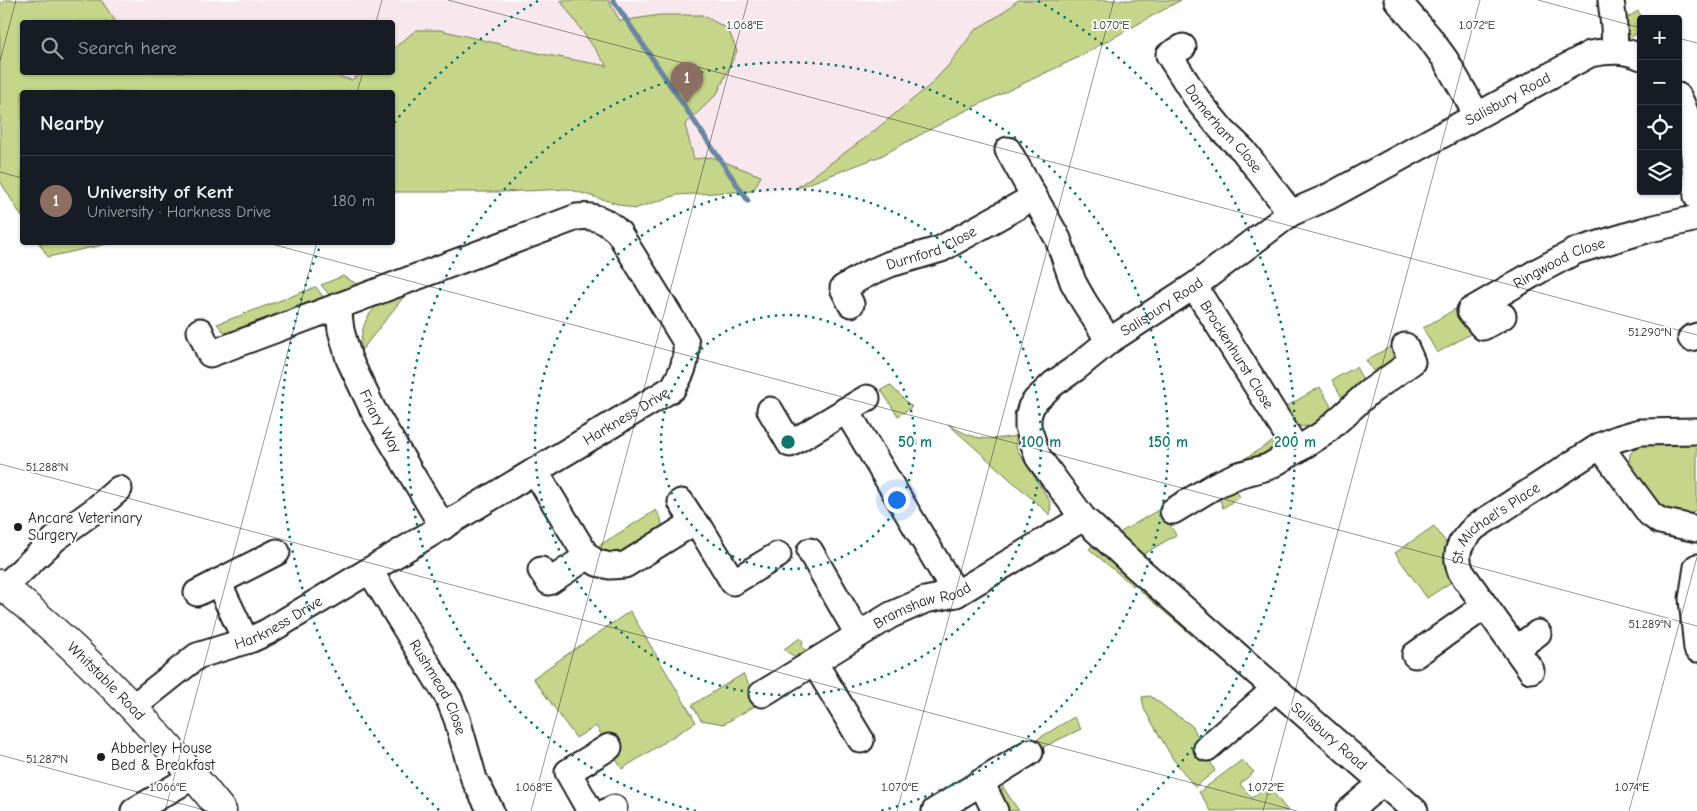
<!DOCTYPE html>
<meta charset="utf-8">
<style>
:root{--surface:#171b24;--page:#242831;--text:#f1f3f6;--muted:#9ea1a6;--line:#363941;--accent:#d93025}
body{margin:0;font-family:"Comic Neue",sans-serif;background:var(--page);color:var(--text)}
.controls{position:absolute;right:15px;top:15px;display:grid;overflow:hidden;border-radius:5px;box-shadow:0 1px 4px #0004}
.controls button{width:45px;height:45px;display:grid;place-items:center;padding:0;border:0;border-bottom:1px solid var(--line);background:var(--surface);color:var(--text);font:25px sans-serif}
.you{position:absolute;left:896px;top:499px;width:18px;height:18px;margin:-12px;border:4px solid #fff;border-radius:50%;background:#1a73e8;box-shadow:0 0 0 8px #1a73e833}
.badge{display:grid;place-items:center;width:32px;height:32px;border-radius:50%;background:var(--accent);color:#fff;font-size:16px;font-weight:700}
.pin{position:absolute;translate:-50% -41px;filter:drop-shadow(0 1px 2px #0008)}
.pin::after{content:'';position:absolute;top:26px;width:18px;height:15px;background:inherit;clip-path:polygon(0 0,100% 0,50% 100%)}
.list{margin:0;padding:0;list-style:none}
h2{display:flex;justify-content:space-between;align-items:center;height:65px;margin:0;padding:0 20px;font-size:21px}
h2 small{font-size:16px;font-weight:400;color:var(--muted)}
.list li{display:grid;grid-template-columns:32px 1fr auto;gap:15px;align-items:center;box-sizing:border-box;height:90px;padding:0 20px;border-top:1px solid var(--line)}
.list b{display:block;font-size:19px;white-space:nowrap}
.list p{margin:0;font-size:16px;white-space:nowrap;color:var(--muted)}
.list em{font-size:16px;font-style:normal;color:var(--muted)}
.icon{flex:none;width:28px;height:28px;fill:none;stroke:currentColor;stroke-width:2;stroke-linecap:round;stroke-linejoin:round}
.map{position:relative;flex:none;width:1697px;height:811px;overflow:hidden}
.search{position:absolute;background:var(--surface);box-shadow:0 1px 4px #0004;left:20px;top:20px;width:375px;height:55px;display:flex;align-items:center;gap:12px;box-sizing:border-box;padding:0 18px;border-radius:5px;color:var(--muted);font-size:19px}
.panel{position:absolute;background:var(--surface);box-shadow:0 1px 4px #0004;left:20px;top:90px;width:375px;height:155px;border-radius:5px}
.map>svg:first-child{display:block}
.built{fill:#f8e8ed;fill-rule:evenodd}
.green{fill:#c5d58a;stroke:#707853}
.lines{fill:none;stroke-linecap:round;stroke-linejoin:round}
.stream{stroke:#67869f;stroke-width:5}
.minor-casing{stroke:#1c1c1c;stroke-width:29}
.major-casing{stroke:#1c1c1c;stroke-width:31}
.minor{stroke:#fff;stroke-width:25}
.major{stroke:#fff;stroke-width:28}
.ticks{fill:none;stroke:#1c1c1c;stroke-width:1;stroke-opacity:0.45}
.ring{fill:none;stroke:#0f766e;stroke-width:2.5;stroke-dasharray:2.5 5}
.poi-dot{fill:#1c1c1c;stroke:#fff;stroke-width:2}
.labels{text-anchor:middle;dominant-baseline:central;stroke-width:4;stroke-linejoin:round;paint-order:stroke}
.street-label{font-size:15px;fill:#1c1c1c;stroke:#fff}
.poi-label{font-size:15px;fill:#1c1c1c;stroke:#fff;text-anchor:start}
.ticks-label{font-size:12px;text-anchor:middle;fill:#1c1c1c;stroke:#fff;stroke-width:4;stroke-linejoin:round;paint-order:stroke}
.centre{fill:#0f766e;stroke:#fff;stroke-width:2.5}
.ring-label{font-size:15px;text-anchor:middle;font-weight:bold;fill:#0f766e;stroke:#fff;stroke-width:4;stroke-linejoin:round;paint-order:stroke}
</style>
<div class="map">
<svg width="1697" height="811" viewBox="0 0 1697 811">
<rect width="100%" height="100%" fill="#fff"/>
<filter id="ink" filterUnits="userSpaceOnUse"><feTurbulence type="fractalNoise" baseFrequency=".02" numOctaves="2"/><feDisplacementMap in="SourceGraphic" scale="10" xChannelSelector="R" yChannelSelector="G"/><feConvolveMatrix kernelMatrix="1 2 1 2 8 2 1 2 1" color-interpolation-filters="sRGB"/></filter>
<g filter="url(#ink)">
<path class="built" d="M5,0H1181L1077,58L959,114L881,156L795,189L677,195L634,209L568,189L502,192H393L392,92H22V217L0,181V3ZM22,22H392V72H22Z"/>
<g class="green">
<path d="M5,0H101L116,22H22V72H320L352,80L362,73L392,72L393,49L416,30H440L542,54L607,66L560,0H608L620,21L660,15H702L728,29L737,51L717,94L685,125L694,159L712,157L761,176L753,191L677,195L634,209L568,189L502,192H393L392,92H22V217L0,181V3Z"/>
<path d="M1018,0H1181L1077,58L959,114L881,156L795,189L869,135L929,86L947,67L975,30L1001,14Z"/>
<path d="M1638,11L1643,19H1641V31L1628,39L1624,35L1620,22Z"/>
<path d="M39,243H112L48,257Z"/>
<path d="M343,276L364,288L333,299L321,285Z"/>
<path d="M316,287L327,302L234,336L223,331L217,324Z"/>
<path d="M406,294L361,351C360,334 364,315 380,304C387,299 398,297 406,294Z"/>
<path d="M1457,308L1472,333L1437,353L1423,328Z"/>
<path d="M1392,346C1397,359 1388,365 1378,372L1373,371L1366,360Z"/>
<path d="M1356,367L1362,378V383L1345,397L1341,396L1332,380Z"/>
<path d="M890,385L912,407L898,416L881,390Z"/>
<path d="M1320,387L1332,408C1326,420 1307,432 1295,424C1289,421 1284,414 1280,410Z"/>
<path d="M948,424C974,440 985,441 1016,436V446L1019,453L1051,503L1050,515Z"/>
<path d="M1275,440L1271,453L1239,462Z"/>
<path d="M1694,442L1697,445V509L1688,515L1657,510L1629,464L1630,454L1638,444Z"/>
<path d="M1233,486L1240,497L1223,508L1218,495Z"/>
<path d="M1160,509L1176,535L1142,555L1119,533Z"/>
<path d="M656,510C661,518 664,522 660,531L620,558L592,550Z"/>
<path d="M1434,526L1447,544C1441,558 1446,569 1453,581L1427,598L1395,553Z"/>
<path d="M1095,543L1138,581L1133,586L1089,549Z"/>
<path d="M1144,586L1213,646L1209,650L1139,590Z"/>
<path d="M630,611L696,722L622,769L596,726L576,738L533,678Z"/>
<path d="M800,638L803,642L802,646L809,655C799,658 792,657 784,649Z"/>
<path d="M743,674L760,703L724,724L701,720L692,705Z"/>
<path d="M1150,696C1158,701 1165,707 1173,713C1180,718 1187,721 1193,727L1215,771L1195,787L1173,759L1144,709L1142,697Z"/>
<path d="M1074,717L1081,729L1035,751L1031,743Z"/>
<path d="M1242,760L1254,772L1240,784L1252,798L1263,789L1268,795L1272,791L1288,811H1211L1199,792Z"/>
<path d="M1003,787L1019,811H1008L1001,792Z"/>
</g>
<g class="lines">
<path class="stream" d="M613,0L748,201"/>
<defs>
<g id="minor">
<path d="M1397,0L1429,37L1445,59L1477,115"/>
<path d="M1611,0L1614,26L1615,50"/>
<path id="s1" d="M1183,47L1169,55L1199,102L1223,131L1243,150L1291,213"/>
<path d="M1678,96C1695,127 1694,163 1697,197"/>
<path d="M1008,150L1058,239L1073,282L1083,300L1109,341"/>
<path id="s2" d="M1194,286L1297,450"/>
<path id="s3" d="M851,304L843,288L865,275L890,264L941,249L1034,197"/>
<path id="s4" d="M338,306L341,330L349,359L373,410L443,527"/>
<path id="s5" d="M1503,316L1483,327L1470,311L1540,270L1576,251L1646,230L1697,218"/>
<path d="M1691,338L1697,336"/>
<path d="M770,410L790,444L867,398"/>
<path d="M846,410L956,594"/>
<path d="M1600,446L1650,514L1660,521L1697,529"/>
<path d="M535,471L586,555L597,563L610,566L625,565L694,522L681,502"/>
<path d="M1173,511L1216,485L1238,475L1268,467L1297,450L1324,433L1368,393L1412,362L1405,346"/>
<path d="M694,522L701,529L733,582L778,555"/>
<path d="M810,551L858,634"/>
<path d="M1697,567L1692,599L1697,649"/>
<path d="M541,570L549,582L588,556"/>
<path id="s6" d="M370,571L449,699L457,719L474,779L491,811"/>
<path d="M218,582L246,641"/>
<path d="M4,587L56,538L95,510L119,489"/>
<path d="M197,593L277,552"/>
<path d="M1516,649L1538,633"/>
<path d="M1415,655L1485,606"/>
<path d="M814,662L861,740"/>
<path id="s7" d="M1531,670L1461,572C1453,552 1460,542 1475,527L1600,446L1616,439L1640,432L1697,431"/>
<path id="s8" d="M762,694L891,615L925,600L956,594L1083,518"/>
<path id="s9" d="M133,707L197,656L252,639L267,632L673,388C683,371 687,362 686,342L619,233C606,220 595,215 577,217L210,354L200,331"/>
<path d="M1207,748L1275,689"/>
<path d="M981,782L995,811"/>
<path d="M134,811L194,776"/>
<path d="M590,811L568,772L609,747"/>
<path d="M608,811L614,808"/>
<path d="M935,811L1030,752"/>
<path d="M1349,811L1382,783"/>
<path id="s10" d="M1415,811L1133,564L1083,518L1038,457L1028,427V417L1031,407L1036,400L1053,384L1076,368L1109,341L1194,286L1291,213L1328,197L1590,54C1608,51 1624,49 1641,57"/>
</g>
<g id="major">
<path id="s11" d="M0,584C82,650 156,728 222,811"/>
</g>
</defs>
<use href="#minor" class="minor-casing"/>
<use href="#major" class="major-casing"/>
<use href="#minor" class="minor"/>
<use href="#major" class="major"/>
</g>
</g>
<path class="ticks" d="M448,0L1697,335M1538,0L1641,28M376,22L382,0M1678,38L1697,43M0,61L16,0M357,92L363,72M0,172L22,178M264,242L1697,626M0,464L1297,811M0,755L208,811M165,811L317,242M531,811L748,0M897,811L1114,0M1263,811L1480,0M1629,811L1697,557"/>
<g class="ring">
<circle cx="788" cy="442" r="127"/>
<circle cx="788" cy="442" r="253"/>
<path d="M696 811A380 380 0 1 1 880 811"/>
<path d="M439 810A507 507 0 0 1 321 244M394 123A507 507 0 0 1 538 1M1038 1A507 507 0 0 1 1137 810"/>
</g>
<g class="poi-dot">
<circle cx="18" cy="527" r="5"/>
<circle cx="101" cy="757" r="5"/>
</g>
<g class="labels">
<g class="street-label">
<text stroke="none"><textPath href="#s10" startOffset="1141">Salisbury Road</textPath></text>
<text stroke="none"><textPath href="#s1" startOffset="108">Damerham Close</textPath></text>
<text stroke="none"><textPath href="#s3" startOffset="115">Durnford Close</textPath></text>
<text stroke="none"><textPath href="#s5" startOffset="145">Ringwood Close</textPath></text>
<text stroke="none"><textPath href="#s10" startOffset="736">Salisbury Road</textPath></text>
<text stroke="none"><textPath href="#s2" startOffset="81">Brockenhurst Close</textPath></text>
<text stroke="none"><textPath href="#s9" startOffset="575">Harkness Drive</textPath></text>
<text stroke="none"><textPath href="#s4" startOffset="124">Friary Way</textPath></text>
<text stroke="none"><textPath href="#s7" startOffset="188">St. Michael's Place</textPath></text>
<text stroke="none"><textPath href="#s8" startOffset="184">Bramshaw Road</textPath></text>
<text stroke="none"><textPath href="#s9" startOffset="170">Harkness Drive</textPath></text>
<text stroke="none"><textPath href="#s11" startOffset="144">Whitstable Road</textPath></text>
<text stroke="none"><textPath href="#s6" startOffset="135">Rushmead Close</textPath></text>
<text transform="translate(1329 736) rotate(41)">Salisbury Road</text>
</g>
<g class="poi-label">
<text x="28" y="518">Ancare Veterinary<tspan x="28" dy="17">Surgery</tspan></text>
<text x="111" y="748">Abberley House<tspan x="111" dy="17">Bed &amp; Breakfast</tspan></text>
</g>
</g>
<g class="ticks-label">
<text x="745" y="29">1.068°E</text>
<text x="1111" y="29">1.070°E</text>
<text x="1477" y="29">1.072°E</text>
<text x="1650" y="336">51.290°N</text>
<text x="47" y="471">51.288°N</text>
<text x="1650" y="628">51.289°N</text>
<text x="47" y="763">51.287°N</text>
<text x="168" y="791">1.066°E</text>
<text x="534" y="791">1.068°E</text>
<text x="900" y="791">1.070°E</text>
<text x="1266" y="791">1.072°E</text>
<text x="1632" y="791">1.074°E</text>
</g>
<circle cx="788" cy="442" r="8" class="centre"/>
<g class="ring-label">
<text x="915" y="447">50 m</text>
<text x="1041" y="447">100 m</text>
<text x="1168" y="447">150 m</text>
<text x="1295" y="447">200 m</text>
</g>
</svg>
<div class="controls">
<button>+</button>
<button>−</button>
<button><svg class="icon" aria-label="locate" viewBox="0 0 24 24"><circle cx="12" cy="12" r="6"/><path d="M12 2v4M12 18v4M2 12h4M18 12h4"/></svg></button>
<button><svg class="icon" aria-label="layers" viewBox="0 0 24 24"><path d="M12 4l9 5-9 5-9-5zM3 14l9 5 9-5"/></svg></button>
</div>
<div class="you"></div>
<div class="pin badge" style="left:687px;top:103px;background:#8d6e63">1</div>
<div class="search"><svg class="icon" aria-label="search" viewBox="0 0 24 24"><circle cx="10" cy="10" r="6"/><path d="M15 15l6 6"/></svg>Search here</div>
<section class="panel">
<h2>Nearby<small></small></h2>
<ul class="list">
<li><span class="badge" style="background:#8d6e63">1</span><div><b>University of Kent</b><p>University · Harkness Drive</p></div><em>180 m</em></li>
</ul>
</section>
</div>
